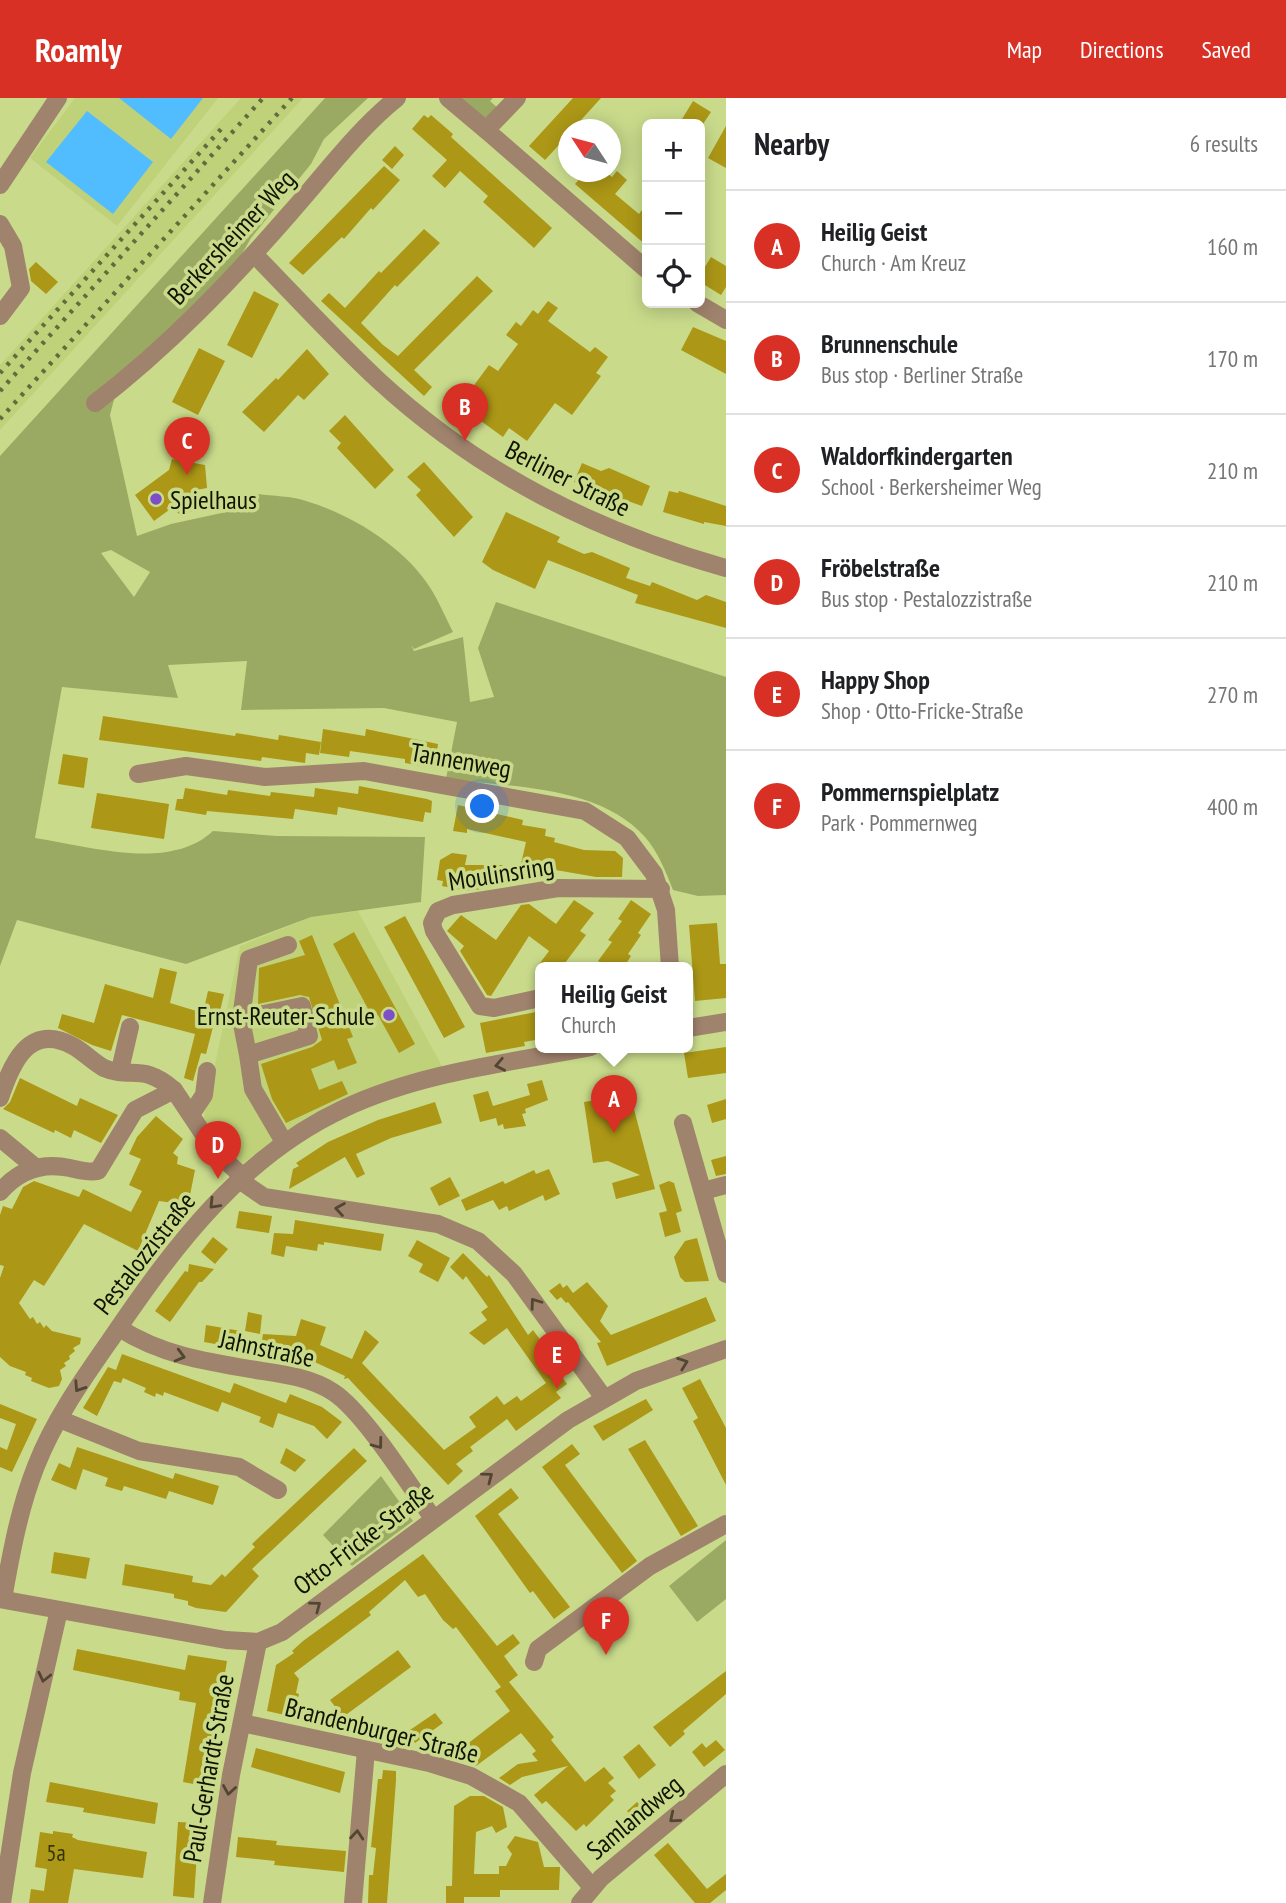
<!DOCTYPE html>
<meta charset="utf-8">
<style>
:root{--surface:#fff;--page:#f2f2f2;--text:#202124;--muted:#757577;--line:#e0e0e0;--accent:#d93025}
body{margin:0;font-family:"PT Sans Narrow",sans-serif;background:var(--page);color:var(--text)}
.controls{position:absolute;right:21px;top:21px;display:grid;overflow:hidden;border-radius:10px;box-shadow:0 4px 18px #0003}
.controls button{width:63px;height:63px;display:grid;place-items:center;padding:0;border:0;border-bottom:2px solid var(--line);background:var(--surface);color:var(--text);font:35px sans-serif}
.compass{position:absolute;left:558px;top:21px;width:63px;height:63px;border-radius:50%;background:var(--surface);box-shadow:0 4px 18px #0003;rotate:306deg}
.you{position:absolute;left:483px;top:709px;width:24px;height:24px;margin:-18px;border:5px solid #fff;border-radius:50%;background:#1a73e8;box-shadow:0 0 0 10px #1a73e833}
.badge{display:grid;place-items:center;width:46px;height:46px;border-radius:50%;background:var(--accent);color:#fff;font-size:23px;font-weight:700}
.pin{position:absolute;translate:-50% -58px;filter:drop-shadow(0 2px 4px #0008)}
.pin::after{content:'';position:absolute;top:37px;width:24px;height:21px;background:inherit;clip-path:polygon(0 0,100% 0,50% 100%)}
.popup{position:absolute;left:535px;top:864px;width:158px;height:91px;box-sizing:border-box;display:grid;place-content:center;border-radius:10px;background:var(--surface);filter:drop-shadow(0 2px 5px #0005);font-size:23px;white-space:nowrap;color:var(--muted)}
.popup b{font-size:26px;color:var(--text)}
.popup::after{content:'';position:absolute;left:50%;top:100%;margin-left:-14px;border:14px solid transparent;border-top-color:var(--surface)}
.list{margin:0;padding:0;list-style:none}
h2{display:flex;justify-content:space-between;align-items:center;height:91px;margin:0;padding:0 28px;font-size:30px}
h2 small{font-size:23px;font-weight:400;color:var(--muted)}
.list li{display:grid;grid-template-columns:46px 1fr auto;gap:21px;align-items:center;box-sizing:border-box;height:112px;padding:0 28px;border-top:2px solid var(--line)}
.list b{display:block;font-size:26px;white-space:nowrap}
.list p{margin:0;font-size:23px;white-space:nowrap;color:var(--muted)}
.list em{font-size:23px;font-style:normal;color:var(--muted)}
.icon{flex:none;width:38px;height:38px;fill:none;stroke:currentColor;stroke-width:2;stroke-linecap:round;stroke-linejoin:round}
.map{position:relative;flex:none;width:726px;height:1805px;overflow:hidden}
header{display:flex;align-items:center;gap:42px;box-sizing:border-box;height:98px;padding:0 35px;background:var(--accent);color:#fff}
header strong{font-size:33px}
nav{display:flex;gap:38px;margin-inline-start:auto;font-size:24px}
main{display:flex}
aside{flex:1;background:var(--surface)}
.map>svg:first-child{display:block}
.built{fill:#bfd279}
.green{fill:#9baa63;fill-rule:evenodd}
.water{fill:#52bdfe}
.building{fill:#ac9716}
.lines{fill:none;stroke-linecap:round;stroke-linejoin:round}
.minor{stroke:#a0836d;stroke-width:18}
.rail{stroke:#626d3e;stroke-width:4.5;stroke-dasharray:3.5 7;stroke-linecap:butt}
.oneway{stroke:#504631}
.poi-dot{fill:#7e4ec6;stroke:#c9db8b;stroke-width:2.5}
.labels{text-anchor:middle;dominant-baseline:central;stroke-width:7;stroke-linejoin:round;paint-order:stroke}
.number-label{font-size:23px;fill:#363506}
.street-label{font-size:26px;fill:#0f1400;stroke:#c9db8b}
.poi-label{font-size:26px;fill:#0f1400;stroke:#c9db8b;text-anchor:start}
</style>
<header>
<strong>Roamly</strong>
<nav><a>Map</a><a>Directions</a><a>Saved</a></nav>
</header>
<main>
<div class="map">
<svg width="726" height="1805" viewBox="0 0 726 1805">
<rect width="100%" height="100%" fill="#c9db8b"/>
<g class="built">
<path d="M75,0H218L117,128L30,60Z"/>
<path d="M241,0H303L0,332V267Z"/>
<path d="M358,813L443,970L350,999L288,1032L241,1067L203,1023L240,848L311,819Z"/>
</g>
<g class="green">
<path d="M325,0H368L324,41L311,66L251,140L238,163L119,282L110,317L137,438L171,426L240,411L258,396C273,398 291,398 306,403C351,416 406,450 431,491C439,504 446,520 453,534L414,551L411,547L414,553L463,539L470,604L494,599L478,550L496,504L726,579V797L698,798L673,792C666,774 658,754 645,739C599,687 509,689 446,681L457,624L384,610L241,612L247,563L168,567L178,600L62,589L35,740C89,748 169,774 213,733L277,738L425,739L421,804L311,819L186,866L17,822L0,868V358ZM111,452L150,474L134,499L101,455Z"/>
<path d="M458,0H493L490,3L500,12L485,20Z"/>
<path d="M381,1378L413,1423L352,1468L323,1437Z"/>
<path d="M726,1442V1501L697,1524L669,1488Z"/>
</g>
<g class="water">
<path d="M119,0H203L171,41Z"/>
<path d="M87,13L153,64L113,116L46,64Z"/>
</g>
<g class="building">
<path d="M573,0H601L572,32H569V36L545,62L529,48Z"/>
<path d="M693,3L711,14L703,26H679Z"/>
<path d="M424,17L428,20L431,17L453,36L451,39L552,130L534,150L483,104L488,98L460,73L445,90L432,78L447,62L412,31Z"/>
<path d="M726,28V70L708,60Z"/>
<path d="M395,48L404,57L392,71L382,62Z"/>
<path d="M384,68L400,82L373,112L371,110L344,141L342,139L303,177L289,165Z"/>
<path d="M617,73L627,82L615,96L639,116L647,105V148L575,86L586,74H606L612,79Z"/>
<path d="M424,131L440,145L397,189L395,187L361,225L383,247L398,258L477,178L493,193L414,272L432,289L424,298L321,203L329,195L345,210L379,173L381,175Z"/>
<path d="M711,159L726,168V189L721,197L700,184V177Z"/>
<path d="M36,164L58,184L46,196L31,183L29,171Z"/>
<path d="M254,193L279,206L252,260L227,247Z"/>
<path d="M548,203L558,210L548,223L590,254L595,249L608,259L596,275L601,278L572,317L555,305L527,343L509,330L503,339L474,318L481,309L466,298L489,267L498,273L518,246L506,237L516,224L521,228L533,212L538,216Z"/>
<path d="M693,229L726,243V276L681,252Z"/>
<path d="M199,250L225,263L198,317L172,304Z"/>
<path d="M307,251L329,276L304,302L298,297L264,334L242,314L276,280L278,282Z"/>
<path d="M345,317L394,372L375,391L337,350L341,345L329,333Z"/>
<path d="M172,361L205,367L207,390L191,393L193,413L179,416L173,409L154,423L135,397L169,372Z"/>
<path d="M424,364L473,419L454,439L416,397L421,392L407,379Z"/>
<path d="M582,365L601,373L609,370L650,388L642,408L574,384Z"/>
<path d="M669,393L678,395L679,393L726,408V428L704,424V426L663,414Z"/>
<path d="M506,414L560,439L557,444L584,456L592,454L630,470L626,480L650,488L652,484L697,502L706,497L726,504V530L635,505L638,497L548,462L535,491L493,472L482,464Z"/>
<path d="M103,618L235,638L236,635L278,642L279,637L321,644L319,657L306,655L305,665L262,659L261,663L99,642Z"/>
<path d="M323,631L365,638L366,631L438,646L435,670L405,665V661L350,653L349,659L320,655Z"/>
<path d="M63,656L88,660L84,690L58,686Z"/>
<path d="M359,688L427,701L432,703L431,715L425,714L423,724L338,709L337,717L295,711L293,721L207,713L206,717L175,712L177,701H183L185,690L227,697L228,692L270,698L271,694L314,699L315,690L358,696Z"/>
<path d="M97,695L169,706L164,741L91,730Z"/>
<path d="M458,707L523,722L522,727L546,731L545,738L555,740L554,744L584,752L615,753L623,760L622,779H596L521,766L526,744L467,731V735L453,733Z"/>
<path d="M452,755L467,757L465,767H503L504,785L481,786V791L467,793L442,788L443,783L437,782L440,762Z"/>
<path d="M574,802L594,815L580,833L586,837L562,869H537L549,853L529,838L491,898L487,897L460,853L464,848L447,833L461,817L496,842L521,807L529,806L556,826Z"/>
<path d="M631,802L651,816L638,835L641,837L628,856L631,858L624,869H606L598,863L612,844L608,842L622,823L618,821Z"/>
<path d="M405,818L465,929L444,940L384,829Z"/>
<path d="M717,825L720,866H726V900L695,903L689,827Z"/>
<path d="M354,834L415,946L399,955L378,917L373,920L333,846Z"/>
<path d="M312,837L353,939L347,941L357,965L338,972L334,962L311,971L319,992L342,983L348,996L286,1025L272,1001L261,966L312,949L322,942L309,899L300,897L258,906L259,870L305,857L299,843Z"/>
<path d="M160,870L177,874L170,905L203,915L208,893L224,896L217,926L214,925L206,956L201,955L193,983L184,980L195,936L122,917L111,953L92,947L58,930L62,916L94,925L105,886L153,900Z"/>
<path d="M541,913V941L524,944L525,948L486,955L480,925Z"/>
<path d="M726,949V975L688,980L684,955Z"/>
<path d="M20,980L77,1008L80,1000L118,1017L101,1045L74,1032L71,1040L55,1032L54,1035L3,1011L10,1004Z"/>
<path d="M542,982L548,1002L525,1011L526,1015L522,1016L526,1028L504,1031L503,1026L498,1028L496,1020L480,1024L473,997L488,993L493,1008L530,997L527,986Z"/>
<path d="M630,996L655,1091L616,1101L612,1085L640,1077L608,1063L593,1065L584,1004Z"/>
<path d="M726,1001V1021L712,1025L707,1007Z"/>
<path d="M435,1004L442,1025L391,1040L356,1056L365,1076L357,1080L345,1059L289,1091L293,1071L299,1068L296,1065L328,1044L378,1022Z"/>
<path d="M156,1018L183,1041L173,1055L178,1059L177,1066L195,1072L188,1107L159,1103L138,1153L84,1126L44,1188L34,1182L19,1205L30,1221L33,1219L37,1226L40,1224L44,1230L46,1227L52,1233L81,1240L80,1246L73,1250L75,1253L69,1258L70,1261L64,1265L66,1268L60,1272L62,1281L59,1288L49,1290L31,1283L32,1280L25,1277L26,1274L10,1268L0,1259V1180L4,1168L0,1167V1117L3,1108L12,1111L23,1089L34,1083L79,1099L83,1091L131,1114L142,1093L129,1087L141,1061L129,1056L137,1039Z"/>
<path d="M726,1058V1076L716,1078L711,1062Z"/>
<path d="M549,1071L560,1096L545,1103L543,1097L509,1113L507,1108L499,1112L493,1102L466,1113L461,1102L503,1083L505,1086L534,1072L536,1076Z"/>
<path d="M450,1079L460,1098L439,1108L430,1090Z"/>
<path d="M669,1083L674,1085L682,1113L676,1115L681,1134L665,1139L659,1115L667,1113L659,1087Z"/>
<path d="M239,1113L272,1118L269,1135L236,1130Z"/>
<path d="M295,1122L384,1136L381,1153L324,1144V1147L318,1146L317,1153L286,1148L284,1159L271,1156L274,1135L293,1136Z"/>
<path d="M213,1139L228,1151L215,1166L201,1154Z"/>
<path d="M697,1140L709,1183L685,1184L680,1179L674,1159L685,1143Z"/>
<path d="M417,1142L450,1160L438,1184L419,1174L423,1166L408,1158Z"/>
<path d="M463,1155L487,1179L489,1177L528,1237L533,1232L561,1270L557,1272L567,1286L556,1294L561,1300L516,1333L507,1321L470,1349L473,1353L456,1366L463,1373L448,1387L348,1280L344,1281L345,1278L295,1255L294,1259L260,1254L263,1236L296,1238L301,1221L326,1229L320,1247L352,1261L365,1232L379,1244L362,1265L444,1352L476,1329L469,1319L497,1298L504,1307L517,1298L521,1303L546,1285L507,1230L484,1247L469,1235L487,1222L481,1214L488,1209L466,1178L463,1182L450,1169Z"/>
<path d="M189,1166L214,1171L202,1184H199L170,1224L155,1213L185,1173L188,1174Z"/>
<path d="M587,1184L608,1208L600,1223L611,1237L706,1199L716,1223L607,1268L597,1245L601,1244L568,1204L566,1205L561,1199L557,1202L549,1193L560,1185L563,1190L567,1187L573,1195Z"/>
<path d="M248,1214L262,1217L260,1236L245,1233Z"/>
<path d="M206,1227L241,1233L238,1250L204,1244Z"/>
<path d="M122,1256L230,1295L234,1285L286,1305L290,1296L322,1309L342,1324L327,1341L314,1328L278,1315L273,1330L259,1324L261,1319L222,1304L218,1314L164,1294L163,1298L156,1295L155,1299L144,1294L146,1290L123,1280L121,1285L114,1283L97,1318L83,1310L108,1269L116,1272Z"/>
<path d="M700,1281L726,1330V1387L693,1323L698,1320L682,1290Z"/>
<path d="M646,1301L653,1312L603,1343L593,1328Z"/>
<path d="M0,1306L37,1321L12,1374L0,1369V1349L7,1352L16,1326L0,1320Z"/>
<path d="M645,1342L698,1428L681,1438L628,1351Z"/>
<path d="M572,1346L580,1356L565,1367L637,1463L622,1475L542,1369Z"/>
<path d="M77,1349L173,1381L175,1375L219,1388L213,1407L169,1393L166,1401L124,1388L122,1393L105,1388L108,1380L83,1371L76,1392L51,1382L59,1365L70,1370Z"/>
<path d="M286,1350L306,1362L295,1374L280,1365Z"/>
<path d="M354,1350L367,1363L252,1471L259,1478L226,1514L196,1510L188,1507V1503L174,1500V1496L122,1487L125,1466L193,1478L192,1484L211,1487L222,1476L225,1479L255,1449L252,1446Z"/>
<path d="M511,1390L519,1400L498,1416L570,1509L554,1521L533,1493L530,1495L475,1418Z"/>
<path d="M54,1454L90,1460L86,1481L51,1475Z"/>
<path d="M423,1456L497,1548L513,1536L520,1545L504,1558L518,1577L509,1584L554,1639L551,1642L585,1684L604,1669L614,1680L608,1685L616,1693L610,1698L614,1702L586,1729L584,1726L576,1733L546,1703L542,1706L534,1697L568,1668L522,1679L510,1687L499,1680L518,1666L538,1663L532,1656L536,1653L521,1635L476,1668L462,1650L510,1613L495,1593L501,1589L456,1529L453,1531L443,1522L425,1496L418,1499L405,1482L369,1514L371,1517L294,1575L299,1581L296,1595L299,1596L294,1619L267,1613L276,1567L294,1555L292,1553L303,1543Z"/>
<path d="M77,1551L185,1572L188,1557L227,1563L214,1642L222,1644L220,1655L213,1654L204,1688L183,1684L196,1605L179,1602L180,1594L73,1572Z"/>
<path d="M398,1552L411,1569L343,1619L330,1602Z"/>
<path d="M726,1573V1596L683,1633L685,1636L670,1649L653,1629Z"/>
<path d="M435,1615L443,1625L415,1645L407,1634Z"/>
<path d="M716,1642L725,1652L704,1669L692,1654L702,1645L706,1650Z"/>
<path d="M639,1646L656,1667L639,1681L623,1659Z"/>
<path d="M256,1650L345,1674L340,1695L251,1669Z"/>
<path d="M383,1672L396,1673V1682L387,1805H368L369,1777H373L376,1750L371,1749L378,1681H382Z"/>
<path d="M50,1684L158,1705L155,1726L83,1714L84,1710L46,1704Z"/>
<path d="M470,1698H484L503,1709L507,1729L496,1735L492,1728L476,1734L474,1776H499V1768H506L512,1756L507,1749L515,1738L538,1744L544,1769H560L559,1792H500V1799H464V1805H446V1788H452L454,1708Z"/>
<path d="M637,1704L647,1715L636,1724L627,1713Z"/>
<path d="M178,1724L199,1725L194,1800L173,1798Z"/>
<path d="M53,1733L73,1736L72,1739L78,1742L147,1754L143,1780L74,1771L68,1805H29L31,1791L44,1793L47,1771L35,1769L40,1734L53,1736Z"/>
<path d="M238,1739L277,1743L276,1747L346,1753L344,1774L274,1767L275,1763L236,1759Z"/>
<path d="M668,1745L707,1791L726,1776V1792L710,1805H695L654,1757Z"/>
</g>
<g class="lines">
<g class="minor">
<path d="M448,0L486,32L517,0"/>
<path d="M486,32L647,172"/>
<path d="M0,87L58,0"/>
<path d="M0,126L13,148L21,190L0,218"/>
<path d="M254,156C295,198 335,242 378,282C479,375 594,433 726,470"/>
<path d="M697,205L726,222"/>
<path d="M95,305C168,249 231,183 291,114C325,76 357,32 397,0"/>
<path d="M138,676L186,668L265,679L364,673L585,713L627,740L654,776L666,812L670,869"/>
<path d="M540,900L494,910L480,908L434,833L432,825L438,813L453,807L558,790L661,791"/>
<path d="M241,921L249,861L288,847"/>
<path d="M688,930L726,924"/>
<path d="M248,957L241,921L302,908L309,938L248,957L253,991L284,1044"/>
<path d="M120,972L130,929"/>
<path d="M0,1000C11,967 28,924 73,948C84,954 93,964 104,970C131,982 142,964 174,992"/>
<path d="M192,1015L204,997L207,973"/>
<path d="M683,1025L726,1176"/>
<path d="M0,1040L35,1069"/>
<path d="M238,1081L264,1099L438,1126L478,1143L514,1176L604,1300"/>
<path d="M703,1093L726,1087"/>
<path d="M0,1094C19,1072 42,1064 70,1070C79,1072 88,1075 98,1073L135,1012L174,992L214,1052L242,1078"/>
<path d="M119,1230C161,1257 207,1264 256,1272C282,1276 310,1279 333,1294C364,1314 409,1387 433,1420"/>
<path d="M59,1321L139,1353L239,1369L278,1392"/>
<path d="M0,1501L226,1542L258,1544L282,1534L568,1322L636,1283L726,1251"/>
<path d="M3,1501C11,1456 19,1411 36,1368C54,1322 83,1281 111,1241C174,1148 241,1058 345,1010C422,974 509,965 591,949"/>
<path d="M534,1564L538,1551L650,1468L726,1426"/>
<path d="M242,1625L429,1665L471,1678L519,1705L592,1789"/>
<path d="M2,1805L22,1675L59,1512"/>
<path d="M212,1805L231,1677L258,1544"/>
<path d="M353,1805L366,1652"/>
<path d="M580,1805L601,1780L726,1676"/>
</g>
<g class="rail">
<path d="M0,275L223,29"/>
<path d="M0,293L263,0"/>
<path d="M0,321L292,0"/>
</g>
</g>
<defs><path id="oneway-chevron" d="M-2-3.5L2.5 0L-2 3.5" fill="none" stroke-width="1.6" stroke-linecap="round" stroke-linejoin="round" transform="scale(1.75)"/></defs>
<g class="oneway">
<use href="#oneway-chevron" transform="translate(500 967) rotate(169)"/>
<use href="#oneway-chevron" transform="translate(214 1106) rotate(134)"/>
<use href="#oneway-chevron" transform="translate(340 1111) rotate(-171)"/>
<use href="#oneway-chevron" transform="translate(535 1205) rotate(-126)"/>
<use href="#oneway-chevron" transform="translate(180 1258) rotate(15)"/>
<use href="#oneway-chevron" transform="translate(683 1265) rotate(-20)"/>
<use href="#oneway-chevron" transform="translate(79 1289) rotate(123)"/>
<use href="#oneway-chevron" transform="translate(378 1346) rotate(53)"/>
<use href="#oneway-chevron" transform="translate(488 1379) rotate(-37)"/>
<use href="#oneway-chevron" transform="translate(316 1508) rotate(-37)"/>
<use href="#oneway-chevron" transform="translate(44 1579) rotate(103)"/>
<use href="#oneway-chevron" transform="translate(229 1692) rotate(99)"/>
<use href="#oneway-chevron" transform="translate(674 1720) rotate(140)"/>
<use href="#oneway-chevron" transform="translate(357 1737) rotate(-85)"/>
</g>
<g class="poi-dot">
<circle cx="156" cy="401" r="7"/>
<circle cx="389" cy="917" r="7"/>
</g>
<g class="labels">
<g class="number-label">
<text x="56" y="1754">5a</text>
</g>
<g class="street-label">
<text transform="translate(231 139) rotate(-47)">Berkersheimer Weg</text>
<text transform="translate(568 380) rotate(27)">Berliner Straße</text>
<text transform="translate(461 662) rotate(10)">Tannenweg</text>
<text transform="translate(501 775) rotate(-9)">Moulinsring</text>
<text transform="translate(144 1155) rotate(-52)">Pestalozzistraße</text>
<text transform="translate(267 1250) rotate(12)">Jahnstraße</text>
<text transform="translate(363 1440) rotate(-37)">Otto-Fricke-Straße</text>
<text transform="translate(382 1632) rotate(14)">Brandenburger Straße</text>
<text transform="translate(208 1670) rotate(-80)">Paul-Gerhardt-Straße</text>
<text transform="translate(634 1719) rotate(-40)">Samlandweg</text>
</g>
<g class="poi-label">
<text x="170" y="401">Spielhaus</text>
<text x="375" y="917" text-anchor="end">Ernst-Reuter-Schule</text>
</g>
</g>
</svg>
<div class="controls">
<button>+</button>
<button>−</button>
<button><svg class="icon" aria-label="locate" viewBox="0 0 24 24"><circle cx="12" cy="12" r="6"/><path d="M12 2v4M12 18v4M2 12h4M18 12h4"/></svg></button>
</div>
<svg class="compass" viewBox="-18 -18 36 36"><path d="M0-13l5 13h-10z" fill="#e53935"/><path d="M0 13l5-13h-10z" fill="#757577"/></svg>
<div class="you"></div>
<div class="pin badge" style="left:614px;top:1035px">A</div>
<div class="popup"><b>Heilig Geist</b>Church</div>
<div class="pin badge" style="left:465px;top:343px">B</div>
<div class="pin badge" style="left:187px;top:377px">C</div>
<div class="pin badge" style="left:218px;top:1081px">D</div>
<div class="pin badge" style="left:557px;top:1291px">E</div>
<div class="pin badge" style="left:606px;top:1557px">F</div>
</div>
<aside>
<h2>Nearby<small>6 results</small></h2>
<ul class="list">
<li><span class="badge">A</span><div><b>Heilig Geist</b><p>Church · Am Kreuz</p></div><em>160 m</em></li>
<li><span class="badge">B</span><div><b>Brunnenschule</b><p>Bus stop · Berliner Straße</p></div><em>170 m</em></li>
<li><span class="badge">C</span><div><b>Waldorfkindergarten</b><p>School · Berkersheimer Weg</p></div><em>210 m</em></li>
<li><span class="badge">D</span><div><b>Fröbelstraße</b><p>Bus stop · Pestalozzistraße</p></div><em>210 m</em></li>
<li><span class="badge">E</span><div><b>Happy Shop</b><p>Shop · Otto-Fricke-Straße</p></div><em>270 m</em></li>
<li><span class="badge">F</span><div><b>Pommernspielplatz</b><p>Park · Pommernweg</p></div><em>400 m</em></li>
</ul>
</aside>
</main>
